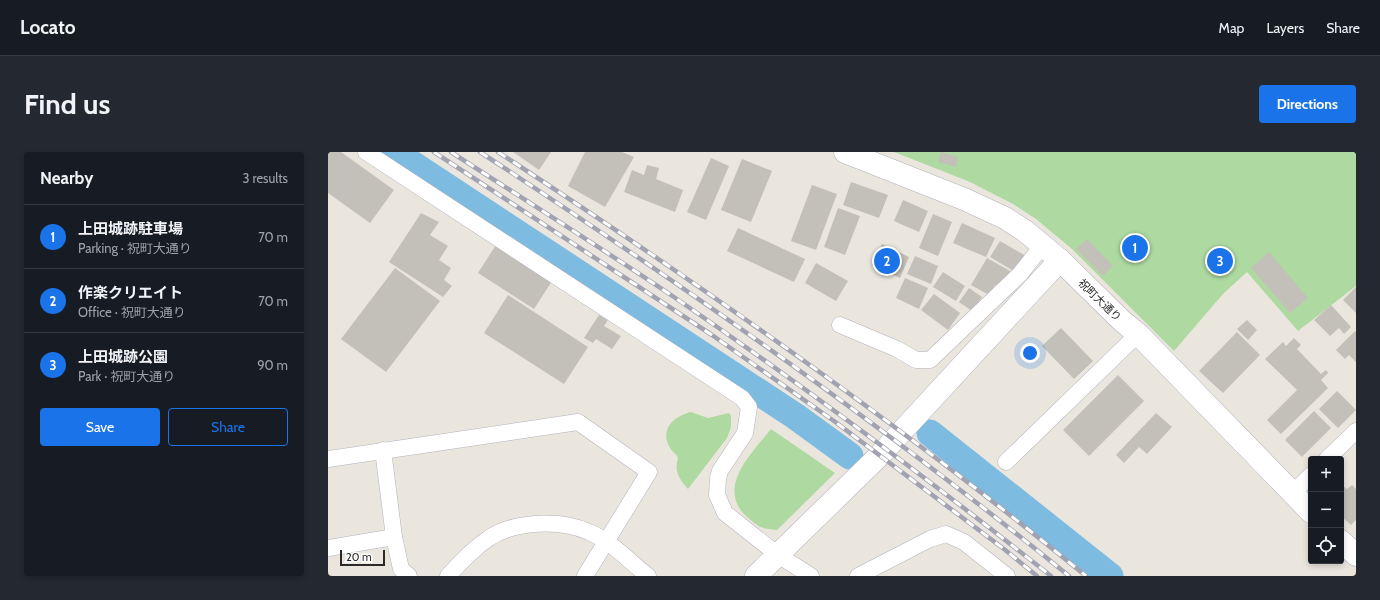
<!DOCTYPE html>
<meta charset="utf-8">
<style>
:root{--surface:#171b24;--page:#242831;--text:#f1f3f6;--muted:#9ea1a6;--line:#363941;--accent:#1a73e8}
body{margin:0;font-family:Cabin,"Noto Sans JP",sans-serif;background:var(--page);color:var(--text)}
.controls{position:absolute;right:12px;bottom:12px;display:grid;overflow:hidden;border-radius:4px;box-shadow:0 2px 6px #0003}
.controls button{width:36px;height:36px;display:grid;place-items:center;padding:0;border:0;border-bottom:1px solid var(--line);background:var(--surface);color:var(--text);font:20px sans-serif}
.scale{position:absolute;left:12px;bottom:10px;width:45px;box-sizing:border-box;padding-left:4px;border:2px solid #2a2a2a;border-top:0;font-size:11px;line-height:14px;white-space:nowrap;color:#2a2a2a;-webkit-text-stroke:3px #fff;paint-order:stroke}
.you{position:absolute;left:702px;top:201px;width:14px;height:14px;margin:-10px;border:3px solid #fff;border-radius:50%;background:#1a73e8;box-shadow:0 0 0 6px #1a73e833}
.badge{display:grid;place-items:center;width:26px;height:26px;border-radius:50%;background:var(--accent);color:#fff;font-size:13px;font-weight:700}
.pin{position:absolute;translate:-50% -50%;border:2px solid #fff;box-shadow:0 1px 4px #0006}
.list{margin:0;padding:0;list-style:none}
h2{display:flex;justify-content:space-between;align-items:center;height:52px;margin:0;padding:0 16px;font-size:17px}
h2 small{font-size:13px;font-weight:400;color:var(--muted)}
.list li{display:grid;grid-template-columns:26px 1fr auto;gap:12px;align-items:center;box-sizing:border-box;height:64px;padding:0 16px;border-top:1px solid var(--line)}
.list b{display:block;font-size:15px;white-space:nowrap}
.list p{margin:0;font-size:13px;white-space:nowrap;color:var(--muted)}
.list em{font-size:13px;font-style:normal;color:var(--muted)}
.actions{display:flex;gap:8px;padding:12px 16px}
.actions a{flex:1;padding:9px 0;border:1px solid var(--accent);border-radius:4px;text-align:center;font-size:14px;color:var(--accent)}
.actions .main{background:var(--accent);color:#fff}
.icon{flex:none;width:22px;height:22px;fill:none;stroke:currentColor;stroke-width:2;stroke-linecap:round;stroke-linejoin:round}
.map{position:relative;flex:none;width:1028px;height:424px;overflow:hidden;border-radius:4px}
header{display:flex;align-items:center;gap:24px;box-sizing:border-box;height:56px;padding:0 20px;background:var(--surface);border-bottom:1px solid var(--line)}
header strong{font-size:19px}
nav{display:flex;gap:22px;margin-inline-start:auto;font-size:14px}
.intro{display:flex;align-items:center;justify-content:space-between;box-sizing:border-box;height:96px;padding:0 24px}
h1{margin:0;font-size:28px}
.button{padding:10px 18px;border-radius:4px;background:var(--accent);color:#fff;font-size:14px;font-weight:700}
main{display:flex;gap:24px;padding:0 24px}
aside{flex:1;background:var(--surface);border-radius:4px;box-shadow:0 2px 6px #0003}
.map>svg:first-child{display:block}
.green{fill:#aedaa1}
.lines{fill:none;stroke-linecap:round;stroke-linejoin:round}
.river{stroke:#7dbbe0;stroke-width:27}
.building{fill:#c3c0b9}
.street-casing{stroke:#b1b2bc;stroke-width:17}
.secondary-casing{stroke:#b1b2bc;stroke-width:23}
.street{stroke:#fff;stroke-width:16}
.secondary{stroke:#fff;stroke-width:22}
.rail-casing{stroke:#a1a2b2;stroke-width:4.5}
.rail{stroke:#fff;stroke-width:3;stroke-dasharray:9;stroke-linecap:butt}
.labels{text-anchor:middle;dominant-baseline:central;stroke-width:3;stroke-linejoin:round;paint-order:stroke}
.street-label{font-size:11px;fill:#2a2a2a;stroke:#fff}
</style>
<header>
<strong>Locato</strong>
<nav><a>Map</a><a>Layers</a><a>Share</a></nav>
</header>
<div class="intro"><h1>Find us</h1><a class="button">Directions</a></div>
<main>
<aside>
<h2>Nearby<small>3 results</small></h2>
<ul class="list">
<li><span class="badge">1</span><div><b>上田城跡駐車場</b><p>Parking · 祝町大通り</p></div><em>70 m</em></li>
<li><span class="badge">2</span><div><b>作楽クリエイト</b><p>Office · 祝町大通り</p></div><em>70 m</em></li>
<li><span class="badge">3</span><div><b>上田城跡公園</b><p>Park · 祝町大通り</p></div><em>90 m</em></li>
</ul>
<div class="actions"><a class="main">Save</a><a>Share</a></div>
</aside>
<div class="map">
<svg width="1028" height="424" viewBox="0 0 1028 424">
<rect width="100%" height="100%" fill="#eae6de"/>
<g class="green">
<path d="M566,0H1028V134L970,179L919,120L895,142L846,199L744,97L708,67L685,52L642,30Z"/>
<path d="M363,260L380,266L401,261L403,264V275L399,286L360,337C351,327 346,319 350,306C348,301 344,300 342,296C331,277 346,264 363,260Z"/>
<path d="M443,277L507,321L449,378C433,377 431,375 419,365C387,336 424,301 443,277Z"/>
</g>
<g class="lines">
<g class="river">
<path d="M66,0L467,264L522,304"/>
<path d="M602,281L782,424"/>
</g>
</g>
<g class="building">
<path d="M0,0H13L66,38L42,71L0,41Z"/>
<path d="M185,0H223L211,18Z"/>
<path d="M257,0H294L306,5L277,55L240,34Z"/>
<path d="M613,0L630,5L628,15L610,10Z"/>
<path d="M383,6L401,14L378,68L359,60Z"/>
<path d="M414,7L444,19L423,70L393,58Z"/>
<path d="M319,13L331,16L328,27L355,38L347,60L296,40L304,18L316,23Z"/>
<path d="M523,30L560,43L551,66L515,53Z"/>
<path d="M484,33L509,42L488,98L463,89Z"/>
<path d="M575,48L600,59L591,80L566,69Z"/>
<path d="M510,56L532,64L517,103L496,95Z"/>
<path d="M93,61L111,70L102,83L120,94L111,108L123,116L116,128L124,134L115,145L61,110Z"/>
<path d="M605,62L624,70L610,104L591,96Z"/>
<path d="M634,71L667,86L658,105L625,91Z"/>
<path d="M410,76L477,107L466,130L399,99Z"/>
<path d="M759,87L785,114L775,124L748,97Z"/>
<path d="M672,89L698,104L689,121L662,105Z"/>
<path d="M554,92L581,105L572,126L544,113Z"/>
<path d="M168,93L224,129L206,157L150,121Z"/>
<path d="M941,100L980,146L962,161L923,116Z"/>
<path d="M587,104L610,114L603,132L579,122Z"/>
<path d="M659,106L682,119L672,136L667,133L661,143L643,133Z"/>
<path d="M488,111L520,129L508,149L477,131Z"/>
<path d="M67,116L112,149L58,220L13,187Z"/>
<path d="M615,120L637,134L628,149L605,135Z"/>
<path d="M577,126L600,136L591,157L568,146Z"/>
<path d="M1028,135V161L1015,148Z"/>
<path d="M641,136L654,145L644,159L631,150Z"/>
<path d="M606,142L632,161L620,178L593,158Z"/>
<path d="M180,143L260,195L236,232L156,181Z"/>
<path d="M1003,153L1023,175L1016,182L1011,176L1002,184L986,168Z"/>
<path d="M271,163L280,168L276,174L293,184L284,197L268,187L265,191L256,186Z"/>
<path d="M919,168L929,178L920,188L909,177Z"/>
<path d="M733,176L765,209L746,227L714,194Z"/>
<path d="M1027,179L1028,180V210L1021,203L1017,207L1008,198Z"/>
<path d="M909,180L932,203L895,241L871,219Z"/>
<path d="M966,186L973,193L969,197L993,222L998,218L1000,221L993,228L1000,236L953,282L939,268L969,238L937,207L955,190L958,194Z"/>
<path d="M790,223L816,249L761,304L735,278Z"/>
<path d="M1009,239L1028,258L1010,276L991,257Z"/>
<path d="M986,259L1003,276L974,305L957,288Z"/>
<path d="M828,261L844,275L819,302L811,295L796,311L788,303Z"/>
<path d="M1013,332L1019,337L1024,333L1028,337V368L1023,373L1013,364Z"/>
</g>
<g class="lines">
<defs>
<g id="street">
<path d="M38,0L414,246L421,255L417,281L392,319L390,326L389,343L397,361L450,403L483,424"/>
<path d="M512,173L569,197L588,208H602L692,122L714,94"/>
<path d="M55,298L66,385L73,417L81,424"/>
<path d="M0,307L250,270L321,320L257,424"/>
<path d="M999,307L1028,279"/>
<path d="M678,310L810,182"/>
<path d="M964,342L983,323"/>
<path d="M0,396L66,385"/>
<path d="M120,424C133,410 145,397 161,386C187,369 232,367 261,380C283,389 301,409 320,424"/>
<path d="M530,424L602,387L618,382L636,390L679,424"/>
</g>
<g id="secondary">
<path d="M517,0L636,47L677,66L697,79L732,108L794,169L810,182L983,360"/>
<path d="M1013,389L1028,403"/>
<path d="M428,424L552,303L732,108"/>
</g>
</defs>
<use href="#street" class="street-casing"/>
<use href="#secondary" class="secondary-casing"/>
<use href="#street" class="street"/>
<use href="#secondary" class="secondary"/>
<defs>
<g id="rail">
<path d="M106,0L384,183L506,269L676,397L709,424"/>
<path d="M123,0C197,48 270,94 343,143C473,232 599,326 723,424"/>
<path d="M152,0C354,132 553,271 741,424"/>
<path d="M170,0C372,132 571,271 758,424"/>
</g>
</defs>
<use href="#rail" class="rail-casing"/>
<use href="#rail" class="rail"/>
</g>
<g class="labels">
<g class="street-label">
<text transform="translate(772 148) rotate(44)">祝町大通り</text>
</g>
</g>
</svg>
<div class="controls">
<button>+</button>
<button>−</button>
<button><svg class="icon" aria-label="locate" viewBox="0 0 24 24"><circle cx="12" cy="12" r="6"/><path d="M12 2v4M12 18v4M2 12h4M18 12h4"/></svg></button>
</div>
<div class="scale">20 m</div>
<div class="you"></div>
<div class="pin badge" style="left:807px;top:96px">1</div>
<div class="pin badge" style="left:559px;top:109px">2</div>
<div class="pin badge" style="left:892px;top:109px">3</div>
</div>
</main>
